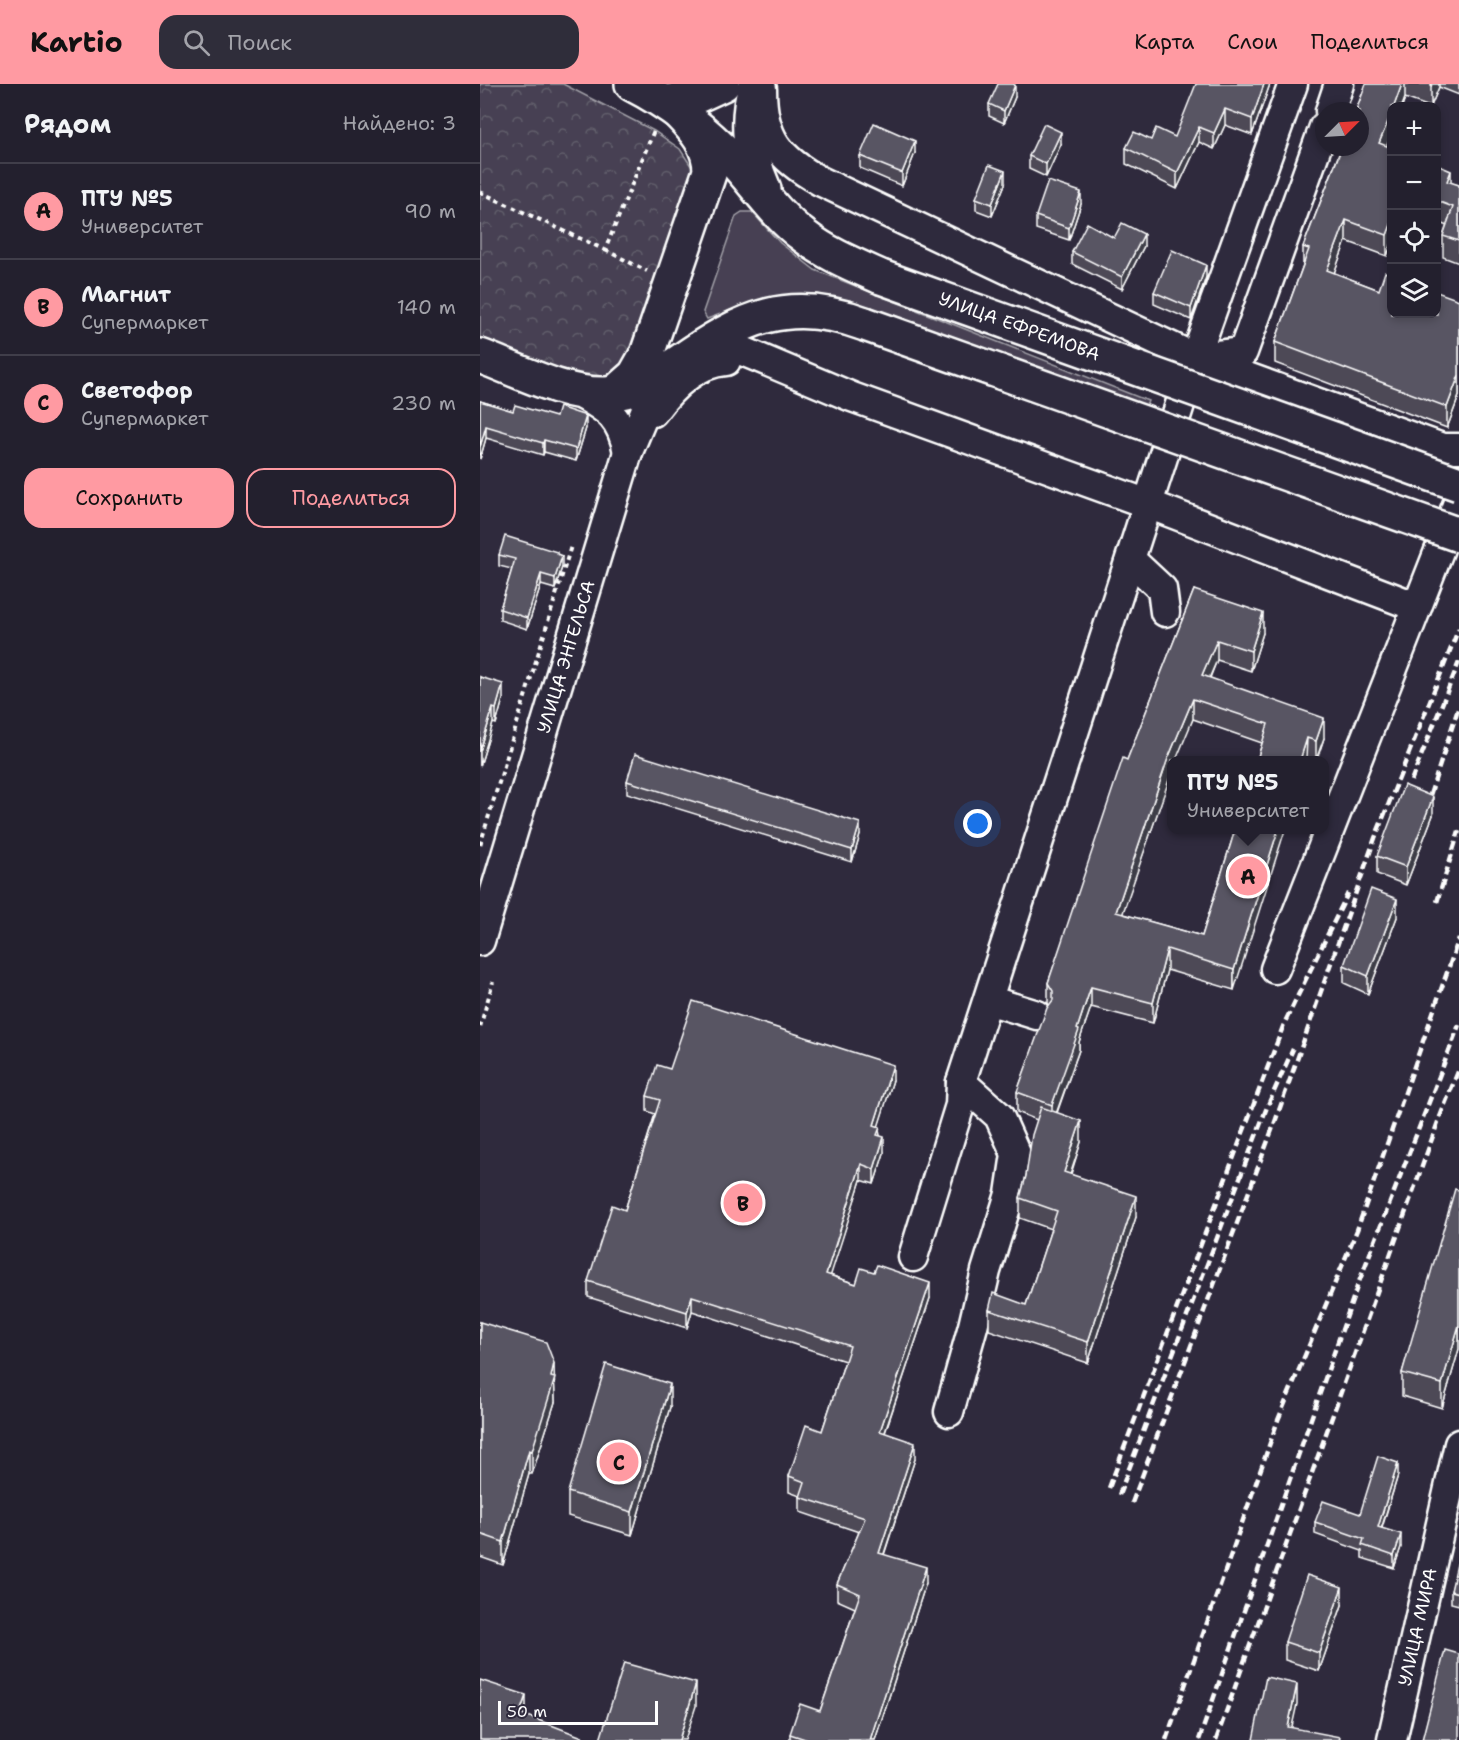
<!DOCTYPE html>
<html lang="ru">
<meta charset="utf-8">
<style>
:root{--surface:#23202e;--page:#2f2d3a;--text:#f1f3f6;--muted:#a3a3aa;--line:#403e4a;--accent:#ff9aa2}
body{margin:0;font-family:"Shantell Sans",sans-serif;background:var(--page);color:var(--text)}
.controls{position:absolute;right:18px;top:18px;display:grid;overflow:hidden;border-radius:12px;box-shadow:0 3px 9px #0003}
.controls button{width:54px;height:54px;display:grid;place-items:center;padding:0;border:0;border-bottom:2px solid var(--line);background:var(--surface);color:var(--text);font:30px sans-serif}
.compass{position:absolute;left:835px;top:18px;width:54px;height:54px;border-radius:50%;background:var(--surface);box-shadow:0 3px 9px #0003;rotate:66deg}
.scale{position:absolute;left:18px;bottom:15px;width:160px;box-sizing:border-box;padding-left:6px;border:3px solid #fff;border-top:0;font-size:16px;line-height:21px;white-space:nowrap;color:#fff;-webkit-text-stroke:4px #2f2a3d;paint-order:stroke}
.you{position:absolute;left:498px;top:740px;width:21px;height:21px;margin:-15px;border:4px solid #fff;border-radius:50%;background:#1a73e8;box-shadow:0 0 0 9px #1a73e833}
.badge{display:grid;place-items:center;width:39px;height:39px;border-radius:50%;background:var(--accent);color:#111;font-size:20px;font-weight:700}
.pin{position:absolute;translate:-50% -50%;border:3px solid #fff;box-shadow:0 2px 6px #0006}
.popup{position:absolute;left:687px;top:672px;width:162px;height:78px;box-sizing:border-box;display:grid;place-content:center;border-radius:12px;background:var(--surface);filter:drop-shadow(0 2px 4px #0005);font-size:20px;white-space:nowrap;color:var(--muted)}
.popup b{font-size:22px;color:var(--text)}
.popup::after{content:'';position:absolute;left:50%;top:100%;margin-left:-12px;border:12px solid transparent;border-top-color:var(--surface)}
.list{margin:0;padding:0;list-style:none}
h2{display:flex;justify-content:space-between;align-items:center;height:78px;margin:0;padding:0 24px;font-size:26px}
h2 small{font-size:20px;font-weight:400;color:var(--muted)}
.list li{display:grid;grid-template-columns:39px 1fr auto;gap:18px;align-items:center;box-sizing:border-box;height:96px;padding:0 24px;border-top:2px solid var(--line)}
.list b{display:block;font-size:22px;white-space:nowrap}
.list p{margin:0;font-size:20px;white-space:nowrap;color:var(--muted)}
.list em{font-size:20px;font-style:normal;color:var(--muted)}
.actions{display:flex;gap:12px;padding:18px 24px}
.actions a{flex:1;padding:14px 0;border:2px solid var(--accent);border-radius:18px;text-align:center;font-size:21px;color:var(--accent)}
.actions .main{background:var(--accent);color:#111}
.icon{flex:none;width:33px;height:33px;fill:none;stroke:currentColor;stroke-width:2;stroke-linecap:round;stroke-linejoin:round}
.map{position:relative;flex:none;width:979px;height:1656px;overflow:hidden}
header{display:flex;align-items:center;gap:36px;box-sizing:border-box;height:84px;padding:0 30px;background:var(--accent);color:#111}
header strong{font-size:28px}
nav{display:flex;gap:33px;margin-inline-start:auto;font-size:21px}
.search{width:420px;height:54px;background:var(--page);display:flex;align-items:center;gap:15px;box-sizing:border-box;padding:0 21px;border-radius:18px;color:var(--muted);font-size:22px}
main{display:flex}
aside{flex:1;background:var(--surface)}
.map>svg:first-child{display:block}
.grass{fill:#464152;stroke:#a2a0a8;stroke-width:1.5}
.park{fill:url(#park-crowns);stroke:#a2a0a8;stroke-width:1.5}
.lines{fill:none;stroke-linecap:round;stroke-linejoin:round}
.minor-casing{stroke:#fff;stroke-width:33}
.major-casing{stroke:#fff;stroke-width:38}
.path{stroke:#fff;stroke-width:4;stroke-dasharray:4.5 4.5;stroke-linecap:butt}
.minor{stroke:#2f2a3d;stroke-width:28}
.major{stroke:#2f2a3d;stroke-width:33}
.rail{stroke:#fff;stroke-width:4.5;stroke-dasharray:9 4.5;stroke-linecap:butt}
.major-bridge-casing{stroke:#fff;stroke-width:38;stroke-linecap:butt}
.major-bridge{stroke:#2f2a3d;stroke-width:33}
.wall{fill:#4d4956;stroke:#fff;stroke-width:1.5}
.shaded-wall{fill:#3e3c46;stroke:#fff;stroke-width:1.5}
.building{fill:#595564;stroke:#fff;stroke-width:1.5}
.labels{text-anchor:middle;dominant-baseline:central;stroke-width:6;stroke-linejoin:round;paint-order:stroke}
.street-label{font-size:18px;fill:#fff;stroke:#2f2a3d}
</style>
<header>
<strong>Kartio</strong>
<div class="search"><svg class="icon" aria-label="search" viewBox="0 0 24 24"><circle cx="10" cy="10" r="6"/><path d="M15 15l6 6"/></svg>Поиск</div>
<nav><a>Карта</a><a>Слои</a><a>Поделиться</a></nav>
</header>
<main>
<aside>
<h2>Рядом<small>Найдено: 3</small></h2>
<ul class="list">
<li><span class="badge">A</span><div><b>ПТУ №5</b><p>Университет</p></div><em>90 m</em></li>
<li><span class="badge">B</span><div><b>Магнит</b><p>Супермаркет</p></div><em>140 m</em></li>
<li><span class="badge">C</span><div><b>Светофор</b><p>Супермаркет</p></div><em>230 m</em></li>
</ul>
<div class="actions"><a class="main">Сохранить</a><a>Поделиться</a></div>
</aside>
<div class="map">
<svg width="979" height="1656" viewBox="0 0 979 1656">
<defs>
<pattern id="park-crowns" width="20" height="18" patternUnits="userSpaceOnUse" patternTransform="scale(1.5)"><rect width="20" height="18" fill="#464152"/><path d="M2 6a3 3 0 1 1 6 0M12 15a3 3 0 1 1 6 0" fill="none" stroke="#625e6c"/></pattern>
</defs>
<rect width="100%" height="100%" fill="#2f2a3d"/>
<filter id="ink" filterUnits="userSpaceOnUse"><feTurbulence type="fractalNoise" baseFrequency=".0167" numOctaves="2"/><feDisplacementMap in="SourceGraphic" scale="12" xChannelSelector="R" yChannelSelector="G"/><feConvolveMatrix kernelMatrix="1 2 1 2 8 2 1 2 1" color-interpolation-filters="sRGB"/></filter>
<g filter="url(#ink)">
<path class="grass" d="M262,128H272L300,159L335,186L668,317L663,330L377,222L338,210H313L275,217L227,235L223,228L256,132Z"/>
<path class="park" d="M0,0H83L174,47L200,65L213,85L216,106L162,264L130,293L106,295L0,254Z"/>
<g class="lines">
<defs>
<g id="minor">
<path d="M282,5C282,54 299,74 340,97L715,274L962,364H979"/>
<path d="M850,27L859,0"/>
<path d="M213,270L242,264L265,268L372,313L668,420L937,523"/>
<path d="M720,273L763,268L844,43"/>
<path d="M99,309C129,326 141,333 148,368"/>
<path d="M173,328C190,305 215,279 246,277"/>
<path d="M652,477L682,505L685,528"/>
<path id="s1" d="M0,857L148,368L180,292"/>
<path d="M795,885L979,416"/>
<path d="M508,916L557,931"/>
<path d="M433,1173L480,1021L481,998L715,274L813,0"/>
<path d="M469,1328L493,1242L506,1187L530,1110L536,1070L519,1032L481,998"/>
<path id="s2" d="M912,1656L979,1360"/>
</g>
<g id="major">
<path d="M152,0C189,19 222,44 251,74C276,100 295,131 324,152C347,170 374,181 401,193"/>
<path d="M276,0C265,35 269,72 284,105"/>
<path d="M187,18L219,11L243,0"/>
<path d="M0,272C37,286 87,312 126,310C154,309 176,294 199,278C263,233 309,212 385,240"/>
<path d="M138,306L155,291L167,270L230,87C230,59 211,42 193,23"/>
</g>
</defs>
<use href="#minor" class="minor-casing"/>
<use href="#major" class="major-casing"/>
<g class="path">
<path d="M0,108L125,166L175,44"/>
<path d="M125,166L167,187"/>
<path d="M0,761L91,462"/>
<path d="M0,943L13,898"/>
</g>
<use href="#minor" class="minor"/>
<use href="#major" class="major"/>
<g class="rail">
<path d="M931,697L979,578"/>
<path d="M950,711L979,622"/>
<path d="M957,818L979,747"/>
<path d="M629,1404L804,940L868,809"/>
<path d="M639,1411L787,1023L813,965"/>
<path d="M652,1419L795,1038L895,754L979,544"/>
<path d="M686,1656L798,1336L877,1146L979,854"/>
<path d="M719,1656L877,1203L979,941"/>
<path d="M736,1656L958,1038L979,985"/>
</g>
<defs>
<g id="major-bridge">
<path id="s3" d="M401,193L979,400"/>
<path d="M385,240L979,451"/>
</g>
</defs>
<use href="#major-bridge" class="major-bridge-casing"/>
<use href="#major-bridge" class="major-bridge"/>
</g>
<g class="wall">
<path d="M790,0L772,51L745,41L734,65L719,58L697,105L646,80V64L671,56L695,53Z"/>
<path d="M886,0H979V11L959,3L951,22H947L925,14L922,22H912V49L906,62L912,64V159L907,172L866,157L854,189L899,206L979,216V312L967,344L795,279V258L823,181V163Z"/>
<path d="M535,13L524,39L509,32V20Z"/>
<path d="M581,60L566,93L549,85V72Z"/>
<path d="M435,69L422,102L380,84V72Z"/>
<path d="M957,81L971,99L979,101V179L963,173V152L967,142L957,138Z"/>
<path d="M525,100L512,132L496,126V114Z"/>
<path d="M601,120L589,156L556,145V132Z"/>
<path d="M634,154L664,162L642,205L592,180V168Z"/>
<path d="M726,193L711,236L674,220V208Z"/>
<path d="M0,317L33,327L106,344L96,377L64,368L63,371L6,354L0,375Z"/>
<path d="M19,471H77L82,483L75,505L61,501L47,545L20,536V525L32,485L19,482Z"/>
<path d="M714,506L783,549L771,587L737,576L730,594L844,654L837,676L827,674L826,676H777L782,659L713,635L692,676V687L642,830L722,852L755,746L754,906L687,886L673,939L611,923L599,958V966L577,1029L601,1058L591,1090L656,1133L608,1279L509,1246V1226L546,1221L571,1145L540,1134V1114L546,1092L557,1036L537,1028V1008L569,921L568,919V899L647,676Z"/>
<path d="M0,593L23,615L16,640L13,639L0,682Z"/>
<path d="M147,697L380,751L372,778L147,709Z"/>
<path d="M953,731L926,801L897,790V772Z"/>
<path d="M917,833L888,910L864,899V881Z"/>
<path d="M190,985L413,996L398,1042L404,1069L394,1100L381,1096L350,1191L376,1200L450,1214L405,1349L435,1375L404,1471L446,1499L395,1656H310V1650L340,1627L375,1524L357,1516V1500L379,1448L320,1428V1412L309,1408V1392L342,1347L365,1277L212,1227L207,1244L108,1213V1197L145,1126L175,1030L167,1027V1012Z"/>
<path d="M979,1106V1265L962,1324L922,1312V1289Z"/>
<path d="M0,1238L74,1294L75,1318L52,1390H49L23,1481L0,1473Z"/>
<path d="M190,1323L152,1451L88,1432V1408Z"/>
<path d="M918,1391L902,1444L921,1463L914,1484L882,1474V1467L835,1450V1438L880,1430Z"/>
<path d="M979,1481V1521L971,1519V1507Z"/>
<path d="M862,1521L839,1587L805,1576V1558Z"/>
</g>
<g class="shaded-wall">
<path d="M784,0H790L772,51V35Z"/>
<path d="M922,0H925V14L922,22H914Z"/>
<path d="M952,0H959V3L951,22V3Z"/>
<path d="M535,1V13L524,39V27Z"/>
<path d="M745,25V41L734,65V49Z"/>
<path d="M912,28V49L899,81V59Z"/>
<path d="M719,43V58L697,105V89Z"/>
<path d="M581,48V60L566,93V80Z"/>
<path d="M435,57V69L422,102V89Z"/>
<path d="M525,87V100L512,132V120Z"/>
<path d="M971,87V109L967,97Z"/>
<path d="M601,108V120L589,156V144Z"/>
<path d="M866,136V157L847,208V186Z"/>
<path d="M912,138V159L907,172V151Z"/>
<path d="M664,150V162L642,205V193Z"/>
<path d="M726,181V193L711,236V224Z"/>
<path d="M979,291V312L967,344V323Z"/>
<path d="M106,332V344L96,377V365Z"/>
<path d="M6,342V354L0,375V363Z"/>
<path d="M64,356V368L63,371V359Z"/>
<path d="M82,472V483L75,505V494Z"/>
<path d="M61,490V501L47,545V534Z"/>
<path d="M783,529V549L771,587V567Z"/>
<path d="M737,556V576L722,611V591Z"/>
<path d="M23,600V615L16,640V625Z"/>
<path d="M713,615V635L696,676H692V687L636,849V828L687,677Z"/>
<path d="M13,624V639L0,682V667Z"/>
<path d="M844,634V654L836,676V657Z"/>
<path d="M827,654L826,676H820Z"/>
<path d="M953,713V731L926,801V783Z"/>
<path d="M380,739V751L372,778V766Z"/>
<path d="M798,746H805L754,906V886Z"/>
<path d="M917,815V833L888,910V892Z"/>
<path d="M687,865V886L673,939V919Z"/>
<path d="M611,903V923L599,958V966L572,1041V1021Z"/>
<path d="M413,981V996L394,1056V1041Z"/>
<path d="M601,1037V1058L584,1109V1088Z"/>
<path d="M404,1053V1069L394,1100V1085Z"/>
<path d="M381,1080V1096L346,1206V1190Z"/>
<path d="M656,1112V1133L608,1279V1258Z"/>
<path d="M450,1199V1214L400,1363V1347Z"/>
<path d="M212,1212V1227L207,1244V1228Z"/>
<path d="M979,1241V1265L962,1324V1300Z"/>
<path d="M74,1279L75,1318L52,1390V1367Z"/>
<path d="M190,1300V1323L152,1451V1428Z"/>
<path d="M435,1359V1375L399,1485V1469Z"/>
<path d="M49,1366V1390L23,1481V1458Z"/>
<path d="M918,1379V1391L898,1455V1443Z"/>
<path d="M921,1450V1463L914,1484V1472Z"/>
<path d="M446,1483V1499L395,1656H390Z"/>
<path d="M862,1503V1521L839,1587V1569Z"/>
<path d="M216,1599V1622L205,1656H199Z"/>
<path d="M817,1600V1620L809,1656L808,1643Z"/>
<path d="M46,1611V1634L40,1629Z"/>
</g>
<g class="building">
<path d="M518,0H533L535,1L524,27L509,20Z"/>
<path d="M716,0H784L772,35L745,25L734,49L719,43L697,89L646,64L654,48L671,56L676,44L695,53Z"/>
<path d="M886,0H922L914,22H912V28L899,59L912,64V138L907,151L866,136L847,186L899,206L905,188L912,191V230H957V208L979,216V291L967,323L795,258L829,165L823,163L862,63H880V27H876Z"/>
<path d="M394,39L435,57L422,89L380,72Z"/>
<path d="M564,40L581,48L566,80L549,72Z"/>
<path d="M509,81L525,87L512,120L496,114Z"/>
<path d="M957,81L971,87L967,97L979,101V157L963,152L973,123L957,117Z"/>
<path d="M568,97L601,108L589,144L556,132Z"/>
<path d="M607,139L634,154L642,139L664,150L642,193L592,168Z"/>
<path d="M692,166L726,181L711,224L674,208Z"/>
<path d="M0,317L33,327L35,321L76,333L79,323L106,332L96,365L64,356L63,359L6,342L0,363Z"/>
<path d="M25,452L77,468V470L82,472L75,494L61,490L47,534L20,525L35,475L19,471Z"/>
<path d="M714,506L783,529L771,567L737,556L722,591L844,634L836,657L827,654L820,676H777L788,640L713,615L687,677L636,828L722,852L755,746H798L754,886L687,865L673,919L611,903L597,945L599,946L572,1021L537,1008L567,924L573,916V907L568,899L643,674L647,676Z"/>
<path d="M0,593L23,600L16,625L13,624L0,667Z"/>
<path d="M155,670L380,739L372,766L147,697Z"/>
<path d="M924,701L953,713L926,783L897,772Z"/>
<path d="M891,805L917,815L888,892L864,881Z"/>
<path d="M213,917L413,981L394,1041L400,1043L397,1051L404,1053L394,1085L381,1080L346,1190L376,1200L381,1184L394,1188L397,1181L450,1199L400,1347L435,1359L399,1469L446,1483L390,1656H328L310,1650L320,1620L340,1627L380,1510L357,1500L385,1434L320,1413L325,1398L309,1392L326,1341L342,1347L370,1262L212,1212L207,1228L108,1197L132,1121L145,1126L180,1016L167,1012L177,981L190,985Z"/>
<path d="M561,1023L601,1037L584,1088L656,1112L608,1258L509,1226L513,1209L546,1221L577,1127L540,1114L546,1092L552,1051Z"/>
<path d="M975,1105L979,1106V1241L962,1300L922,1289Z"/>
<path d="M0,1238L66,1258L74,1279L71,1293L75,1294L52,1367L49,1366L23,1458L0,1450Z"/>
<path d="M126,1280L190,1300L152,1428L88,1408Z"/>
<path d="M898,1372L918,1379L898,1443L921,1450L914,1472L882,1461L884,1455L835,1438L843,1417L880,1430Z"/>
<path d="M977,1480L979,1481V1509L971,1507Z"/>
<path d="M827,1491L862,1503L839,1569L805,1558Z"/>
<path d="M965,1566L979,1570V1656H942Z"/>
<path d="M144,1579L216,1599L199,1656H120Z"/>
<path d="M786,1593L817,1600L808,1643L860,1653L859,1656H773Z"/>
<path d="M0,1596L46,1611L40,1629L110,1656H0Z"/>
</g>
</g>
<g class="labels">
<g class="street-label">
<text stroke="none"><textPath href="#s3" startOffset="147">УЛИЦА ЕФРЕМОВА</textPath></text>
<text stroke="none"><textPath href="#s1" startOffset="297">УЛИЦА ЭНГЕЛЬСА</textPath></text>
<text stroke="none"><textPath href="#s2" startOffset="116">УЛИЦА МИРА</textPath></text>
</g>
</g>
</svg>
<div class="controls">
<button>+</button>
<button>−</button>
<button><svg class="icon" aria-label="locate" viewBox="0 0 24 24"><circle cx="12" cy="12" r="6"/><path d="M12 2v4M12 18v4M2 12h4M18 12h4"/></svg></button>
<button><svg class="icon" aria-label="layers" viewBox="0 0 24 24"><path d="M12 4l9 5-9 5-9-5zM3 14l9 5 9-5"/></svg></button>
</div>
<svg class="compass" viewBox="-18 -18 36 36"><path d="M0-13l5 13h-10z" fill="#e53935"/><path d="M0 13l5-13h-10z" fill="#a3a3aa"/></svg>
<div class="scale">50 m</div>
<div class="you"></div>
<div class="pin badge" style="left:768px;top:792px">A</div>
<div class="popup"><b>ПТУ №5</b>Университет</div>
<div class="pin badge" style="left:263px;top:1119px">B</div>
<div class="pin badge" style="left:139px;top:1378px">C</div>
</div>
</main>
